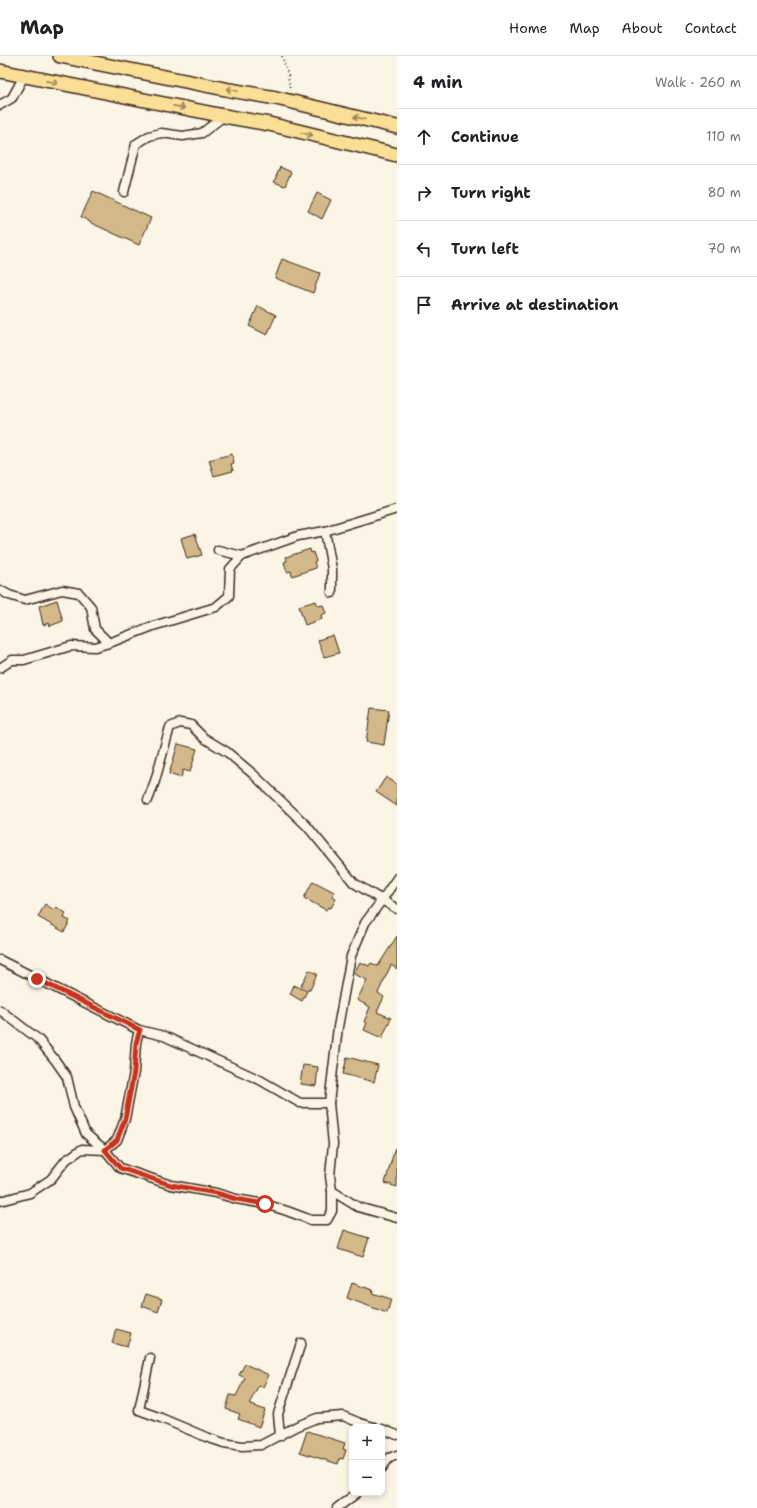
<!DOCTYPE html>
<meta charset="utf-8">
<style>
:root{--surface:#fff;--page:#f6f6f6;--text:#202124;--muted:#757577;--line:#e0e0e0}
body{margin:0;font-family:"Shantell Sans",sans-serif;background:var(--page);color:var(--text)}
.controls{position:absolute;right:12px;bottom:12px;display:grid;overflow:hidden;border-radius:8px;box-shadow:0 2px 6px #0003}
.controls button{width:36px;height:36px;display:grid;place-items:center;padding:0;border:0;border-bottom:1px solid var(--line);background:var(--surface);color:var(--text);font:20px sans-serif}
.stop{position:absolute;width:12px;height:12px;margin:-9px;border:3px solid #c8321e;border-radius:50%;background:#fff}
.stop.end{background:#c8321e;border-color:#fff;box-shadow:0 1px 4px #0008}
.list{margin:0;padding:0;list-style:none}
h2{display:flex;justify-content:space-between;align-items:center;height:52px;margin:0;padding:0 16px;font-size:17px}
h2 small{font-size:13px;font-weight:400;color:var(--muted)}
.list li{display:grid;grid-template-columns:26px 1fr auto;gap:12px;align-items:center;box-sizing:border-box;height:56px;padding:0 16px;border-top:1px solid var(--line)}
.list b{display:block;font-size:15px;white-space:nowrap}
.list em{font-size:13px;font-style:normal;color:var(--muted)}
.icon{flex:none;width:22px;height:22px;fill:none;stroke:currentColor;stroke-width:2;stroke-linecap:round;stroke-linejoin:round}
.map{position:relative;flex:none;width:397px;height:1452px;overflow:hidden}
header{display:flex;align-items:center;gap:24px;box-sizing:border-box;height:56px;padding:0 20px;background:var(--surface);border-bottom:1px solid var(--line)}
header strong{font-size:19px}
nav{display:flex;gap:22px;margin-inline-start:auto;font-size:14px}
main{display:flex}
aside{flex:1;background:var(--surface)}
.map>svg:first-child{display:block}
.building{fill:#d3b989;stroke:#3b2a1e}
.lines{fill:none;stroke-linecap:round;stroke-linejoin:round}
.street-casing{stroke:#3b2a1e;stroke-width:11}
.primary-casing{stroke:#3b2a1e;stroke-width:16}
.path{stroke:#3b2a1e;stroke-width:2;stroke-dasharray:1 3;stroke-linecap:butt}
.street{stroke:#fcf5e5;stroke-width:8}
.primary{stroke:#fbdf96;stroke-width:13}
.oneway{stroke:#9b845a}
.route{stroke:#c8321e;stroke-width:5}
</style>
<header>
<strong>Map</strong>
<nav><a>Home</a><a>Map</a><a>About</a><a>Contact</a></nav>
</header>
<main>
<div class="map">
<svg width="397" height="1452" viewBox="0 0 397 1452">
<rect width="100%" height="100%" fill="#fcf5e5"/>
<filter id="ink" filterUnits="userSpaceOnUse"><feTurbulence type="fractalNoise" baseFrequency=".025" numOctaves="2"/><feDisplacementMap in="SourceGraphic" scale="8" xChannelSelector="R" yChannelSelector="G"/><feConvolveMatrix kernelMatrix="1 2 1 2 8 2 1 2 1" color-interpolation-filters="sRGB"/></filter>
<g filter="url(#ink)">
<g class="building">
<path d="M280,111L291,116L285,130L274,126Z"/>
<path d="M93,135L151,162L139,189L89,166V165L81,161Z"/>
<path d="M317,137L331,144L322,163L308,155Z"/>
<path d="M282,203L320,217L313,237L275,222Z"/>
<path d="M258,250L276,259L267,279L249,270Z"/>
<path d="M232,398L234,407L231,408L233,415L214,420L209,404Z"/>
<path d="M195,478L202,499L187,503L181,482Z"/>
<path d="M310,493L311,497L313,496L316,505L314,506L316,512L292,520L291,515L287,516L284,506L287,505L286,501Z"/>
<path d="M57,544L63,565L50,570L49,567L43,569L39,550Z"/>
<path d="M316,545L318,550L323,549L326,557L321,559L322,563L305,569L299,550Z"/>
<path d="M333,579L339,597L324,601L318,584Z"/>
<path d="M371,652L389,654L384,689L366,686Z"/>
<path d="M178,688L197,693L190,716L183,714L181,722L169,718Z"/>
<path d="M386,721L397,728V750L376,736Z"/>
<path d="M313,825L334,836L332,841L336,843L331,852L328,851L326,854L304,842Z"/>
<path d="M45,848L54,854L56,851L66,857L64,862L70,865L64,876L38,861Z"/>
<path d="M397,880V913L391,909L378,937L384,941L377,956L391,962L382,982L364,974L367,967L364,966L370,951L357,944L367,924L354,918L360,906L369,910L371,907L378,910Z"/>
<path d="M309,914L317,918L310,934L301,930Z"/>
<path d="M294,929L307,935L302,945L290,938Z"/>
<path d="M347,1001L378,1009L374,1026L343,1018Z"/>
<path d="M303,1009L318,1011L316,1030L300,1028Z"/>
<path d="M395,1092H397V1131L385,1127Z"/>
<path d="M344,1174L369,1182L363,1201L338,1193Z"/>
<path d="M352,1227L373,1234L372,1237L391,1243L387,1257L347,1242Z"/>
<path d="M146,1238L162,1243L158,1256L142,1250Z"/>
<path d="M116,1273L131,1277L127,1291L112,1287Z"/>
<path d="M245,1308L269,1319L263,1331L259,1329L249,1348L265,1354L259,1371L238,1363L240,1358L226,1353L230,1339L236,1340L245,1322L239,1319Z"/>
<path d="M307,1375L345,1387L343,1393L346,1394L343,1403L340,1402L338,1408L300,1396Z"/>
</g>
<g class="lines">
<defs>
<g id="street">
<path d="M0,49L12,42L24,20"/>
<path d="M124,136L136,88L149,80L161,77L183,80L202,77L224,60"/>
<path d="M218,494L242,500"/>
<path d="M0,534L9,539L25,544L62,534L79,537L91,551L95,573L109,587"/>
<path d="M332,537V513L325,475L397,453"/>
<path d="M0,612L12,604H24L71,590L95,591L109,587L153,570L216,551L229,540L230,513L242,500L298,480L325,475"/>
<path d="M148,744L155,725L170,671L180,667L191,669L204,682L227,696L253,718L307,770L354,827L397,853"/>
<path d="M397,822L382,844L365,867L351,900L338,971L329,1047L333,1088L330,1120L332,1135L358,1151L397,1162"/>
<path d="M0,904L139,974L164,980L260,1024L300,1047H329"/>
<path d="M0,954L38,983L55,1004L67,1021L74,1051L86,1078L105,1094L120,1112L171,1129L216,1137L236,1143L265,1148L287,1155L311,1164H327L332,1155V1135"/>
<path d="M0,1145L30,1137L51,1123L66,1104L82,1093L105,1094L117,1084L125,1063L134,1016L136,987L139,974"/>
<path d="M150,1302L139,1354L161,1362L206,1381L224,1387L242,1390L261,1389L297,1370L317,1362L343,1360L360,1367L374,1371"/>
<path d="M382,1373L397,1379"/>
<path d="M280,1380L278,1358L301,1287"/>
<path d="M382,1412L389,1402L397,1399"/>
<path d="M337,1452L357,1437"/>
</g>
<g id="primary">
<path d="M60,0L230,34L276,42L397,71"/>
<path d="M0,15L224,60L269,68L397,99"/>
</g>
</defs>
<use href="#street" class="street-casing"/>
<use href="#primary" class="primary-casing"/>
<path class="path" d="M282,0L288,19L290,35"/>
<use href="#street" class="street"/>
<use href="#primary" class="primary"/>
</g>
<defs><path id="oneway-shaft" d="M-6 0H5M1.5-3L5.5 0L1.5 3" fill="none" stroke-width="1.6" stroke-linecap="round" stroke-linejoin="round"/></defs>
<g class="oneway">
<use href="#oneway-shaft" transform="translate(52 26) rotate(11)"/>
<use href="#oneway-shaft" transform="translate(232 34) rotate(-170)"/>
<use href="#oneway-shaft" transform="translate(179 51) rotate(11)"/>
<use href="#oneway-shaft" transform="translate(359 62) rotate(-167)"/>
<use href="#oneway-shaft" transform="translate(307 78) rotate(14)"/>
</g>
</g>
<g class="lines" filter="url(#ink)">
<path class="route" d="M37,923L140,974L136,987L134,1016L125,1063L117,1084L105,1094L120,1112L171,1129L216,1137L236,1143L265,1148"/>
</g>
</svg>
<div class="controls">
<button>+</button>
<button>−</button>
</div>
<div class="stop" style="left:265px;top:1148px"></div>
<div class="stop end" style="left:37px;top:923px"></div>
</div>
<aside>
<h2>4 min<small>Walk · 260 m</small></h2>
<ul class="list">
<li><svg class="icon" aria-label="ahead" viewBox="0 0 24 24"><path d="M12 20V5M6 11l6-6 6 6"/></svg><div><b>Continue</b></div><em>110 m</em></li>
<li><svg class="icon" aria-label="right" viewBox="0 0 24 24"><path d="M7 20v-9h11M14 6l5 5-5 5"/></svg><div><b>Turn right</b></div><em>80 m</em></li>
<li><svg class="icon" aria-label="left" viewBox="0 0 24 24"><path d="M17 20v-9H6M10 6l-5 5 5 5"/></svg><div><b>Turn left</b></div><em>70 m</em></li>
<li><svg class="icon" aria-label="arrive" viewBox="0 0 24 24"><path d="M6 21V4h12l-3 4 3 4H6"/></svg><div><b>Arrive at destination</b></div></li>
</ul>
</aside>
</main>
